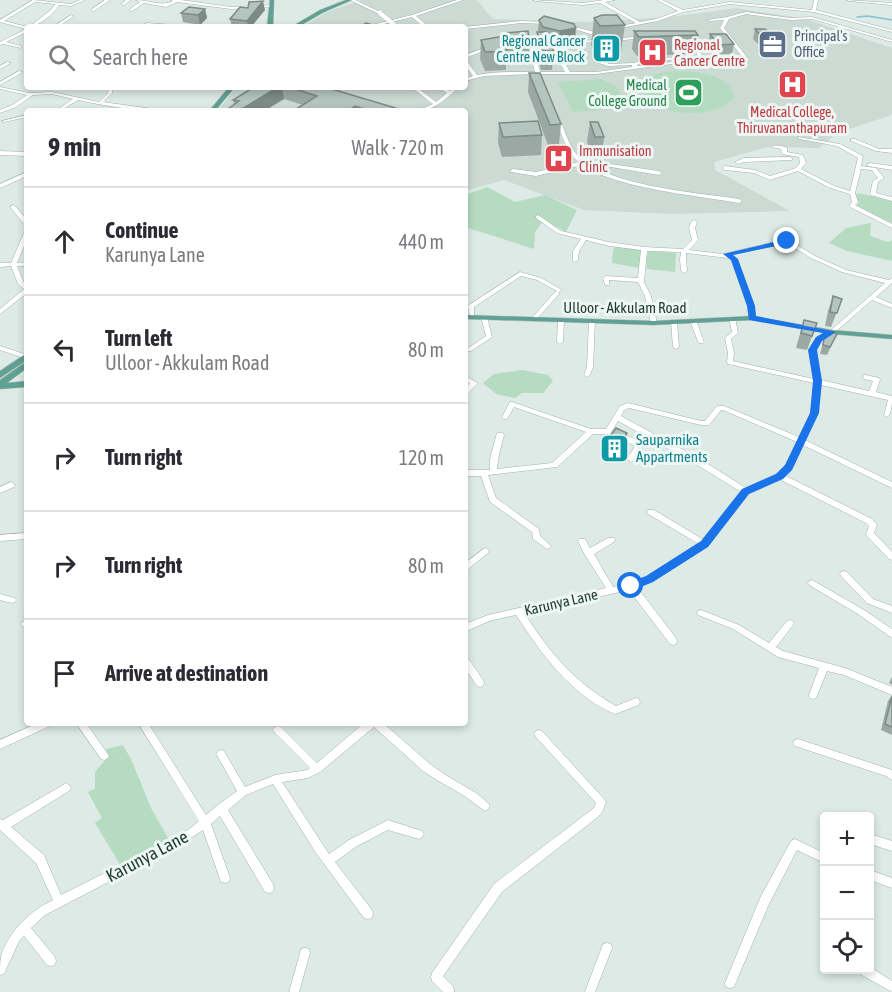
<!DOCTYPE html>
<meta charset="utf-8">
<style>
:root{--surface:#fff;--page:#f2f2f3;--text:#2b2b33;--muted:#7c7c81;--line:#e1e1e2}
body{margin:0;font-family:"Asap Condensed",sans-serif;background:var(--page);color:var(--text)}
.controls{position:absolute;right:18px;bottom:18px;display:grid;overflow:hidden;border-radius:6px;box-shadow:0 3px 9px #0003}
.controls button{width:54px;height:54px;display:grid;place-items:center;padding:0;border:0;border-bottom:2px solid var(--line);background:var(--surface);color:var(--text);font:30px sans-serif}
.stop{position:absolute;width:18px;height:18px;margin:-14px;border:4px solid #1a73e8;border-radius:50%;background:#fff}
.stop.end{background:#1a73e8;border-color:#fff;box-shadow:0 2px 6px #0008}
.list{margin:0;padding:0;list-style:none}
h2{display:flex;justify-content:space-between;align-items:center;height:78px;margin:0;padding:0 24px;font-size:26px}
h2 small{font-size:20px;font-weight:400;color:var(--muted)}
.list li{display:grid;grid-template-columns:39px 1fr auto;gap:18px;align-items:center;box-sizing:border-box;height:108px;padding:0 24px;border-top:2px solid var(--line)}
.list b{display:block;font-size:22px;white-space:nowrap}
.list p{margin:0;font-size:20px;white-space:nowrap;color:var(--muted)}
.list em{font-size:20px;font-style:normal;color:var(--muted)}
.icon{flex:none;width:33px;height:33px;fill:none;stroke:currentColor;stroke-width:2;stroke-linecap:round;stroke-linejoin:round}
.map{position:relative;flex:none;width:892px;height:992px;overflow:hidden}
.search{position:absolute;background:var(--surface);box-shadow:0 3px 9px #0003;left:24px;top:24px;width:444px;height:66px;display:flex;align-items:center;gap:15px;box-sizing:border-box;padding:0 21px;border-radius:6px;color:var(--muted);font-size:22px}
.panel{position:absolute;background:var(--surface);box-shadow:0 3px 9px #0003;left:24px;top:108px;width:444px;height:618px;border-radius:6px}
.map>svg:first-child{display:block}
.built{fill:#ccdad4}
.green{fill:#b5dcc1}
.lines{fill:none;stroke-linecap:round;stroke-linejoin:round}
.stream{stroke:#82c3d2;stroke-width:1.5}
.minor-casing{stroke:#a0b2ac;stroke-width:1}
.major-casing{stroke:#bcc4c2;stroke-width:1}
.minor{fill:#fff;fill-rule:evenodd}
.major{fill:#60a193;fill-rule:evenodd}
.minor-bridge-casing{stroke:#a0b2ac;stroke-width:5;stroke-linecap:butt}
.minor-bridge{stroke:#fff;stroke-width:4.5}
.wall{fill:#9aa9a3}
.shaded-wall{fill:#7d8a85}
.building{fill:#b3c5be;stroke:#7d8a85;stroke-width:1.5}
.route{fill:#1a73e8}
.labels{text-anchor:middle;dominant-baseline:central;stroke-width:6;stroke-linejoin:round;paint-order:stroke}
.far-service-label{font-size:14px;fill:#4e5e75;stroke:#eef7f3;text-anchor:start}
.far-culture-label{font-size:14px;fill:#0d838f;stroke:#eef7f3;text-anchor:end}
.far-health-label{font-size:14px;fill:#be3a42;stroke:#eef7f3;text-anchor:start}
.far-leisure-label{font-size:14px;fill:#27864d;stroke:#eef7f3;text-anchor:end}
.street-label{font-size:15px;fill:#1f3a34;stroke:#eef7f3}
.culture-label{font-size:15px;fill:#0d838f;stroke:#eef7f3;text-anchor:start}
.near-street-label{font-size:18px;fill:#1f3a34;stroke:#eef7f3}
</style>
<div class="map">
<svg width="892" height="992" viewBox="0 0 892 992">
<rect width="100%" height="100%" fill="#ddeae5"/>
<path class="built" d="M362,0H477L493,19L582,22L671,17L736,8L806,19L892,48V113L889,116L837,133L819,148L768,147L714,162L715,170L790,211L671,214L584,210L504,180L465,191V111H218L236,87H465V27H303L326,12Z"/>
<g class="green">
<path d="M675,71C694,71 730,73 734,97C718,122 650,117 641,88C646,74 661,72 675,71Z"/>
<path d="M601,79L617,87L627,108L573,112L558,82Z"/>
<path d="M487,187L515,202L545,195L577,210L566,232L544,220L535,232L534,249L465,227V195Z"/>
<path d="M858,193L892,201V223L856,207L859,202L855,196Z"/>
<path d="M871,223L870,236L888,242L892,240V261L847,251L829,243L846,228Z"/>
<path d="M616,246L641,249L639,268L612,263L613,250Z"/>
<path d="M649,251L676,253L675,272L647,269L646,258Z"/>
<path d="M523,370L548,375L553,381L543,393H522L515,398L496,394L483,383L494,374Z"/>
<path d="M123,745L131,759L151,808L169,840L121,866L95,823L102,818L88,792L95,789V772L108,757L106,749Z"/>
</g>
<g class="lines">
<path class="stream" d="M857,17L868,16L892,20"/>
<defs>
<g id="minor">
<path d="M33,0L71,4L80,0H85L71,6L59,5C54,14 39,26 29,27L52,9L55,4L35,2L4,21L28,27H27V32L6,42L21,46V48L3,44L0,45V42L26,29L0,22V20Z"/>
<path d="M105,0H110L94,11H92V9Z"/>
<path d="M126,0H131L124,5H122V3Z"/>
<path d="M136,0C149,0 161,7 173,1L170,0H181L231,7L273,5L275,6L273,7L231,9L177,2L166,7L144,3L132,11H130V9L140,2Z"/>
<path d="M350,0H355L382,13L379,14Z"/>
<path d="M457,0H463L416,16L429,27H424L412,17L371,27H364L412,15Z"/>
<path d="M533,0L583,3L604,0H615L605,2L640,22L656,19L678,11L657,0H662L683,10L730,2L812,10L814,0H818L816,10L892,30V32L814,12L730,4L683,12L658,21L615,29L613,28L614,27L636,23L600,3L583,5L535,1Z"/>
<path d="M847,0L892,3V5L849,1Z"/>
<path d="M746,12L791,18L812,17L892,40V42L812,19L791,20L746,14L729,19L724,28L749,60L747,61L672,64L596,74H541V77L539,78H537L536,74L484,76L465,81V79L473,76L465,65V61H467L477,75C496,71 516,72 535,72L528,46L519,45V43H530L532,44L554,47L597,39L594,35L567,27V25H568L598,33L600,38L603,39L557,49L570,72H596L632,67V65L608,66L599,63L598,59L600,58H602L603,61L609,64L634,63L646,59L698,56L689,38L691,37L693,38L703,57V58L647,61L637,65V66L672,62L744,59L720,28L724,20L709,21L707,20L727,17ZM533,47L552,49L565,72H540Z"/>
<path d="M71,15L74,16L58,27H53Z"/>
<path d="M521,21L547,22L549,23L547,24L521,23L465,29V27H464Z"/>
<path d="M147,23L187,26L189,27L146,25L145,24Z"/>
<path d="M643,36H645V38L613,41L611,40L613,39Z"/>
<path d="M487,47L491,48L465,58V55Z"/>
<path d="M7,62L11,63L0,69V66Z"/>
<path d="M19,71L23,72L0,85V82Z"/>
<path d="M0,87L29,93L52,92L99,102L108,93L109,87H113L112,93L103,102L160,110L162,111C134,111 106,106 78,100L60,111H55L73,99L52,94L33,95L16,107L0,113V110L12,105L27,95L0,89Z"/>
<path d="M411,87H432L430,88L419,89L436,102L447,93L437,87H443L450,91L454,87H459C448,97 434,111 417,111L433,104Z"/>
<path d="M396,109L405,110L407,111H396Z"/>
<path d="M554,114L558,115C565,130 569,149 582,160L659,171L662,173L659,175L587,163C596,171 609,174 620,178C659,190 699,193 739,199L742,201L739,203C698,196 656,192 616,180C605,176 592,173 582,165L536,176L511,172V170L513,169L536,172L579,162C565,151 561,131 554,115Z"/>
<path d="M27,115V117L4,122L2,121Z"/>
<path d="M798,137L840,144L863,156L861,166L876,168L884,178L878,182L876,193L892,197V201L871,195L870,194L873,181L878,178L872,170L861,169L855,193L858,202L855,205L892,224V228L850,207L849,206L852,202L850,194L830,188L798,171L770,180L754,173L725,170L722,168L725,166L755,170L770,176L796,168L800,163L799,157L782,154L781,149L771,147C775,144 783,146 787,148V152L803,155L806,163L801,169L834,186L850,191L858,158L837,146L800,139L798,138Z"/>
<path d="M851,139H855L879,149H892V153L876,151L851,141Z"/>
<path d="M0,151L27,152V156L0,155Z"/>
<path d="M790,157L792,158V160L744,162L738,164L735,162L744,158Z"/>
<path d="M870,163L892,166V170L868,166L867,165Z"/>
<path d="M27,172V176L0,188V184Z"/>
<path d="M13,205L15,206L27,220V226L25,225L10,207Z"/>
<path d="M538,215L561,231L609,242L644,247L683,249L692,240L689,228L691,222L694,220L697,222L695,228L698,240L689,250L723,254L787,239L815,256L846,270L889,280L892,278V283L876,297L892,304V308L872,300L834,333L821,340L815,350L821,380L869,391L873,381L864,379L863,377L864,375H866L879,378L880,380L876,392L892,396C892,403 892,414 887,417L884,415L888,400L821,385L817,413L805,440L892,482V488L803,445L792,469L784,475L872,519L877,525L874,533L892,552V560L889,559L867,536L866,534L869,526L866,523L779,479L749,493L708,546L653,581L637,587L676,638L677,641L676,644L673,645L670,644L629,590L524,613C552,655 572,680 616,706L636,698L639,699L640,702L639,705L615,714C570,695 542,654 516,615L489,621L465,632V624L488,615L606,588L585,555L578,541L579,539H585L590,548L608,538H614L615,540L614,542L594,554L613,587L630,583L647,577L699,544L648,514L647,512L648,510H654L704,540L741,492L694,463L618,421L610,434H593L557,467L488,475L496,498L539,529L540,536L551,546L550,548L547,549L533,539L532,532L490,502L481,476H465V470H490V459L497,433H503L504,435L498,459L497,469L552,463L586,432L514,407L507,419H503L502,417L510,402H512L591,429H606L620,406L628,403L701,421H705L717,406H724L799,437L811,413L814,383L728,364L727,362L728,353L725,338L732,332L729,318L732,316L735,318L738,333L731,339L734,353L733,361L814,379L809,350L817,338L830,331L885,283L842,272L811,258L786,243L731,255L737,259L754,305L755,318L752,320L749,318L748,305L731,260L728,258L686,253V259L687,271L684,273L681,271L680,259L681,252L647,251L644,282L651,296L657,323L654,325L651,323L645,296L638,282L609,280V285H605L603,278L606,276L638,278L641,250L609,246L586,240L579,251L578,260L575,262L573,261V251L581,239L557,233L536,218V216ZM629,408L701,425H709L721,410H723L797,442L786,465L776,474L746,488L700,459L621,416L624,410Z"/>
<path d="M27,231V239L17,263L27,262V266H17L24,283L27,286V293L0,314V309L24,289L18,284L11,266L0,267V263H11L24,233Z"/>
<path d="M520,272L541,278L562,290L559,292V294L536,320H532L531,319L555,292L557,291L537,280L521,276L474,307V317H470L468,306L469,305Z"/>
<path d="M484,315L487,317L492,337L471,351H467L466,350L467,349L486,336L481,317Z"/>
<path d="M561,318L564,320L563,342L560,344L557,342L558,320Z"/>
<path d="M693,318L696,320L704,342L703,343H699L698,342L690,320Z"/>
<path d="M592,319L595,321L593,367L590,375L587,377L584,375L587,367L589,321Z"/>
<path d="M674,320L677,322L679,347L676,349L673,347L671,322Z"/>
<path d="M0,346L27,355V359L0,350Z"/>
<path d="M465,376L478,383L467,394H465V388L470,383L465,381Z"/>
<path d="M615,433H621L639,441L642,448L634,461L631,462L627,459L634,448L633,445L615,437L614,435Z"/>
<path d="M11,482L15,485L14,487L0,493V487Z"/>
<path d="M27,533V539L0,541V535Z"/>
<path d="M485,548L488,549L489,551L488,553L468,569L465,570V563Z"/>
<path d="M844,571L847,572L873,599L892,606V613L867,603L841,576L840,574L841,572Z"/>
<path d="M812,580L864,610L892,629V638L858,614L809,585L808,583L809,581Z"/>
<path d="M0,594L15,598L16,600L15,602L12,603L0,600Z"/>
<path d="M701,610L739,625L769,643L787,621L790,620L793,621L794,623L793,625L776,647L783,651L845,668L892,687V695L844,675L827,671L816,698L813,699L810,698L809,695L819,668L778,657L733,629L698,615L697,613L698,611Z"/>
<path d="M25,621H27V628L22,626L21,624L22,622Z"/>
<path d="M465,657L468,658L483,680L484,683L483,686L480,687L477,686L465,668Z"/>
<path d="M38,723H52L50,726L0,749V740Z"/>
<path d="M76,723H86L107,753L109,756L107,759L104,760L101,759Z"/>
<path d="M138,723H148L206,815L218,805L237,791L218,757L216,754L218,751L221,750L224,751L245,787L275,775L307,770L310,768L275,733L273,730L275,727L278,726L281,727L317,763L364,723H383L430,764L444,774L476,793L488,803L490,806L488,809L485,811L463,795L437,780L423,771L374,727L320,772L308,778L282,782L329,854L349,840L388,820L422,831L424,834L422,837L419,839L388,830L357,846L335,862L372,910L373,914L372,918L368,919L364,918L316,853L273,784L246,795L228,810L273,884L274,888L273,892L269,893L265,892L220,816L211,824L230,878L229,882L225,883L221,882L203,830L194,836L168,851L45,915L31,928L55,957L56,961L55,965L51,966L47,965L24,936L19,941L4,974L0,975C0,969 0,962 1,956C9,931 30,911 53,900L36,863L0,830V819L3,820L63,785L66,783L69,785L71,788L69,791L11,827L44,855L61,895L160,845L188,830L199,821Z"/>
<path d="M539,730L542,731L604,799L606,802C603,811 602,814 594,820L502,892L443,976L453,986L454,990V992H443L432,981L431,977L432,973L494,884L594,808L596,803L536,737L534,734L536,731Z"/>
<path d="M798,739L892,770V780L886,776L795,746L793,743L795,740Z"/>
<path d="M870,834L892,841V851L870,844Z"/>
<path d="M795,839L824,853V863L797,850L769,904L734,987L730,988L726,987L725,983L761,896L791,841Z"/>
<path d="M870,870L892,878V888L870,880Z"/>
<path d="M607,943L611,944L612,948L595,992H585L603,944Z"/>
<path d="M305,948L309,949L310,953L299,992H289L300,953L301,949Z"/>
<path d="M870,967L892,981V992L860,974L859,970H870Z"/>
</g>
<g id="major">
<path d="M270,0H274L273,27H267Z"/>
<path d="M346,0H352L324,12L298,27H291L320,10Z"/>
<path d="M229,87H235L215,111H209Z"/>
<path d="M465,315L654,321L752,316L832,330L892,335V339L832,334L752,320L654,325L465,319Z"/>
<path d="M27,353V360L0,378V371Z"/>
<path d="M27,361V368L7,383L27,381V387L0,389V380Z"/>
</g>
</defs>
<use href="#minor" class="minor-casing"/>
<use href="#major" class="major-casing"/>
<use href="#minor" class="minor"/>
<use href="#major" class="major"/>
<defs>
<path id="minor-bridge" d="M380,13L397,27"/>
</defs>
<use href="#minor-bridge" class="minor-bridge-casing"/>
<use href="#minor-bridge" class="minor-bridge"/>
</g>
<g class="wall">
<path d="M205,9L207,18L200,25L183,22L181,13Z"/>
<path d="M265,10L251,27H232L230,19Z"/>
<path d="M544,16L575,40L558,43L549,41L554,51L552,70H541L536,50L539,20Z"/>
<path d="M594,18L625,25L621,52L597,54L591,45Z"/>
<path d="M755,29L778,41L776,50L765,51L753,39Z"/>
<path d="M634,31L698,35L694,54L637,56L632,49Z"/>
<path d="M504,33L530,41L529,60L506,61V70L485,71L480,59L481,40L504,36Z"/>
<path d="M710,34L734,44L732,54H716L708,43Z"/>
<path d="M529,73L561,124L559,144L548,145L528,92Z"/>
<path d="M243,87H325L399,109V111H293L303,105L284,99L264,111H225L234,105L233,100L250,89Z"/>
<path d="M590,122L604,137L602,157H593L587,142Z"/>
<path d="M499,123L542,135L541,155L502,157L498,143Z"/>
<path d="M833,296L842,299L831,327L825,326L828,311Z"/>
<path d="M804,320L817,323L807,350L796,348Z"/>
<path d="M824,339L833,342L827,355L820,354Z"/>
<path d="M606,442L625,444L616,456L605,452Z"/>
<path d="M892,677V685L889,683Z"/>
<path d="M892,695V735L881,730L888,701Z"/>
</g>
<g class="shaded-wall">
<path d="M263,1L265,10L251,27H248L247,21Z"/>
<path d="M205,9L207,18L200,25L198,15Z"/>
<path d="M576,28L575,40L558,43L560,31Z"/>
<path d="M278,87H282L284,99L264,111H243L242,109Z"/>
<path d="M355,106L356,111H348Z"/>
<path d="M627,433L625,444L616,456L618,445Z"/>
</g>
<g class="building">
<path d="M263,1L247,21L230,19L240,7L248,8L249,2Z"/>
<path d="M189,7L205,9L198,15L181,13Z"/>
<path d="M602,15H617L625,25L600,26L594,18Z"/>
<path d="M544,16L574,24L576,28L560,31L543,27L539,20Z"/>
<path d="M366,23L379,27H360Z"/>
<path d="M755,29H765L778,41L767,42Z"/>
<path d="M528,31L530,41L503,42L507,51L485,52L481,40L505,36L504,33Z"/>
<path d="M634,31H695L698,35L639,37Z"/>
<path d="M537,32H545L554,51H542Z"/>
<path d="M710,34H726L734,44L718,45Z"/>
<path d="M529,73H540L561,124L550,125Z"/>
<path d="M254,87H278L242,109L249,111H225L239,101L233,100Z"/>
<path d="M289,87H325L399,109L396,111H371L355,106L348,111H293L317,96Z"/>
<path d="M538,121L542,135L503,137L499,123Z"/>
<path d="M590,122H598L604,137H595Z"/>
<path d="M833,296L842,299L837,313L830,312Z"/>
<path d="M804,320L817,323L812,336L801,333Z"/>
<path d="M831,331L837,334L830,347L823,345L824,339Z"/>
<path d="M616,428L627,433L618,445L606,442Z"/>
<path d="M892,696V727L885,724Z"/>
</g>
<path class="route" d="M787,239L790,243L733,255L738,259L755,306L756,316L836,332L822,341L817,350L822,381L819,413L792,470L783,479L749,494L708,547L653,582L631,591L628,589V583L646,576L701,541L742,489L776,474L785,465L810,413L813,381L808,350L816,337L823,333L749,320L747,306L731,260L723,254Z"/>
<defs>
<symbol id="office-square" viewBox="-11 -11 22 22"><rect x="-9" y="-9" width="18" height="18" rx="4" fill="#5c6f8a" stroke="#eef7f3"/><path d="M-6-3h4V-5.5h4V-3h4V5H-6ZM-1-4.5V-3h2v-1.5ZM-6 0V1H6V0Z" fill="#fff"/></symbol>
<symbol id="building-square" viewBox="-11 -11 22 22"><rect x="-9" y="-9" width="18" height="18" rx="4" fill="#0f9aa8" stroke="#eef7f3"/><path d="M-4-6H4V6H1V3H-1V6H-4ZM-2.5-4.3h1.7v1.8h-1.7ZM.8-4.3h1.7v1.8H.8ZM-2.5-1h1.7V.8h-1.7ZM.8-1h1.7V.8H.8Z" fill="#fff"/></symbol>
<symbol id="hospital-square" viewBox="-11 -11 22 22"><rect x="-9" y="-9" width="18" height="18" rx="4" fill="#e0444e" stroke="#eef7f3"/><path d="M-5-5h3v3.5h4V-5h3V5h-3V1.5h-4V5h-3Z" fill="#fff"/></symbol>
<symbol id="stadium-square" viewBox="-11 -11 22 22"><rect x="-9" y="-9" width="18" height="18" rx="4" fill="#2e9e5b" stroke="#eef7f3"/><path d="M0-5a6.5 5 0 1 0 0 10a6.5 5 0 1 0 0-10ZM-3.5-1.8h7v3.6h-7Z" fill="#fff"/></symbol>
</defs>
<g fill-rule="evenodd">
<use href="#office-square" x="756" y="28" width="33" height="33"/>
<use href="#building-square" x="590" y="32" width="33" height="33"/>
<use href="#hospital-square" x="636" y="36" width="33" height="33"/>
<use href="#hospital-square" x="776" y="68" width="33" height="33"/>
<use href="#stadium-square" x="672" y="76" width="33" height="33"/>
<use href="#hospital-square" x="542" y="142" width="33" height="33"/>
<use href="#building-square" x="598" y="432" width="33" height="33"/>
</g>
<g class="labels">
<g class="far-service-label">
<text x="794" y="36">Principal's<tspan x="794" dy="16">Office</tspan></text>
</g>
<g class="far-culture-label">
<text x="585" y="41">Regional Cancer<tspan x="585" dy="16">Centre New Block</tspan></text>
</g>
<g class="far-health-label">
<text x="674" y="45">Regional<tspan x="674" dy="16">Cancer Centre</tspan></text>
<text x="792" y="112" text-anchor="middle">Medical College,<tspan x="792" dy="16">Thiruvananthapuram</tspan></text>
<text x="579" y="151">Immunisation<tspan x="579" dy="16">Clinic</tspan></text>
</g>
<g class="far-leisure-label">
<text x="667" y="85">Medical<tspan x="667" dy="16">College Ground</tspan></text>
</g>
<g class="street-label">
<text x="625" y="307">Ulloor - Akkulam Road</text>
<text transform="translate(561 602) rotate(-13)">Karunya Lane</text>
</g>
<g class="culture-label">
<text x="636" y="439">Sauparnika<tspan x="636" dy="17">Appartments</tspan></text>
</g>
<g class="near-street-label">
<text transform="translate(147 856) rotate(-28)">Karunya Lane</text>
</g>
</g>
</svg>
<div class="controls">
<button>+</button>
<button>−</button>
<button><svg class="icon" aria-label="locate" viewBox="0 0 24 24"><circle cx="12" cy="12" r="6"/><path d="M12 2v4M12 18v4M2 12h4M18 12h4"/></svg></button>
</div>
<div class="stop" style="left:631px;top:586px"></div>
<div class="stop end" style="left:787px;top:241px"></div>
<div class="search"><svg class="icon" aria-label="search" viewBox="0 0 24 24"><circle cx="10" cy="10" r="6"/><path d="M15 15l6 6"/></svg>Search here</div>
<section class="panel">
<h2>9 min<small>Walk · 720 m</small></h2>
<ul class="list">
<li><svg class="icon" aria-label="ahead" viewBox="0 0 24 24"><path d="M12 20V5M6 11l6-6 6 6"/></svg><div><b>Continue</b><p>Karunya Lane</p></div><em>440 m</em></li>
<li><svg class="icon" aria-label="left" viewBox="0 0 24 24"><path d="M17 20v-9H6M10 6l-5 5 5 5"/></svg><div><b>Turn left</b><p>Ulloor - Akkulam Road</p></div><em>80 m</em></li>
<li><svg class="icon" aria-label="right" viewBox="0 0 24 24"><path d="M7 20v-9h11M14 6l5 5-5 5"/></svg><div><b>Turn right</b></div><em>120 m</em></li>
<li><svg class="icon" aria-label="right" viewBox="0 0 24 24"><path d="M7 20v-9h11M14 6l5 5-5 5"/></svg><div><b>Turn right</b></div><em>80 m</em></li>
<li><svg class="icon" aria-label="arrive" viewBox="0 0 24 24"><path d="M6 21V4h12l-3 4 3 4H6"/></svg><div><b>Arrive at destination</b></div></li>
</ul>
</section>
</div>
